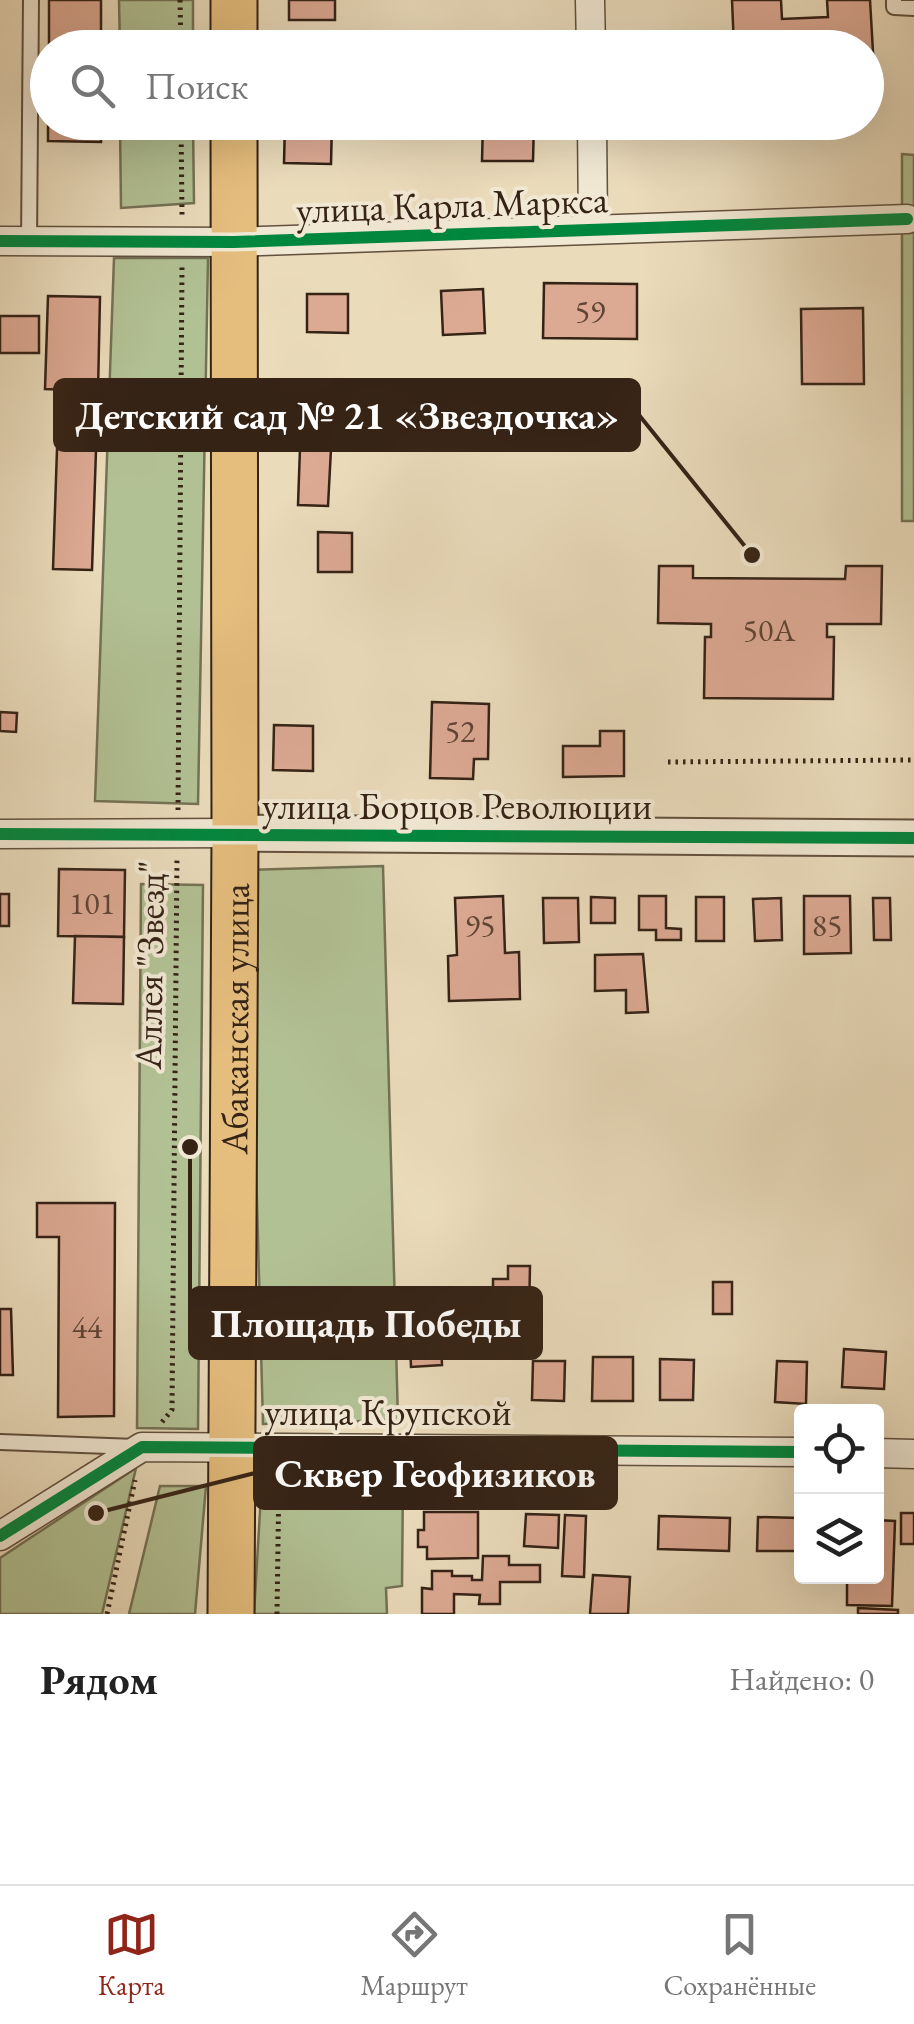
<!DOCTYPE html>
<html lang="ru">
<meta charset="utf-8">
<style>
:root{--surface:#fff;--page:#f6f6f6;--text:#222;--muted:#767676;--line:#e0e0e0;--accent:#8f2418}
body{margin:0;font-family:"EB Garamond",serif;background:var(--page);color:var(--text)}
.controls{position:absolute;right:30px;bottom:30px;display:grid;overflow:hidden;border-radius:10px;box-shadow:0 10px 40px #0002}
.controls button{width:90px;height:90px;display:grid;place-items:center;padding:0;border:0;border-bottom:2px solid var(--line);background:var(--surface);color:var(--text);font:50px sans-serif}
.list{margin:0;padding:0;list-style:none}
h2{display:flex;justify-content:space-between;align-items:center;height:130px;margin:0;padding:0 40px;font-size:42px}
h2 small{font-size:32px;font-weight:400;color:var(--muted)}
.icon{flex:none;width:55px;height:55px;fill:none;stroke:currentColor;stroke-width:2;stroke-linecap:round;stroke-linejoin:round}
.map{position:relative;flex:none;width:914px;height:1614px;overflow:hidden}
.search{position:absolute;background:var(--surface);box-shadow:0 10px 40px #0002;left:30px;right:30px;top:30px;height:110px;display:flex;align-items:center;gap:25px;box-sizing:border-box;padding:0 35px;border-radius:55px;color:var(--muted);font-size:38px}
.sheet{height:270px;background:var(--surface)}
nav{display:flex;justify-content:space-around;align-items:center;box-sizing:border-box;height:140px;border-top:2px solid var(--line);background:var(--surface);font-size:28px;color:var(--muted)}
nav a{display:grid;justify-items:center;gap:5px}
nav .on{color:var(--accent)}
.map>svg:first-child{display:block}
.green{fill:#b2c194;stroke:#747255;stroke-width:2.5}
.building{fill:#dca993;stroke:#352316;stroke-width:2.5}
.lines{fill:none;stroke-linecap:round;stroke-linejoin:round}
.service-casing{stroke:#62513f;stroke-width:18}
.minor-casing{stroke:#62513f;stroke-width:31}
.tertiary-casing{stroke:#62513f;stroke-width:39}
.primary-casing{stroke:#352316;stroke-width:49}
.path{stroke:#352316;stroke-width:5;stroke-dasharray:2.5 5;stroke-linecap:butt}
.service{stroke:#f1e8d3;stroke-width:14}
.minor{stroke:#f1e8d3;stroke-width:28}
.tertiary{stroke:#f1e8d3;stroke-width:35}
.primary{stroke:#e5be7e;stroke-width:45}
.cycleway-casing{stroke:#f1e8d3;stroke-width:19}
.cycleway{stroke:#00873e;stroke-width:12}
.labels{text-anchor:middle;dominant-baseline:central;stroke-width:8;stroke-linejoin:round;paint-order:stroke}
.number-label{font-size:32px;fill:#5f4435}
.street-label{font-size:38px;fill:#352316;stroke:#f1e8d3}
.leader{fill:none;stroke:#352316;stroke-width:4}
.callout-dot{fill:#352316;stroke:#f1e8d3;stroke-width:4}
.callout{fill:#352316;stroke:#352316;stroke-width:4}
.callout-label{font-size:40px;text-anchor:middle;font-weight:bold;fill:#fff}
</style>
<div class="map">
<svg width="914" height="1614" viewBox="0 0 914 1614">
<rect width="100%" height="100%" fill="#eadbbb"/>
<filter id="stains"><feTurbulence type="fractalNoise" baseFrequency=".002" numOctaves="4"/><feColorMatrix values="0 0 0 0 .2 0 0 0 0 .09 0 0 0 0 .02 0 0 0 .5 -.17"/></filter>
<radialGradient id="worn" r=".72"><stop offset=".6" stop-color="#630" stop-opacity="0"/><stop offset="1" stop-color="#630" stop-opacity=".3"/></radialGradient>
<g class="green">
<path d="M119,0H193V47H120Z"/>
<path d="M120,123H193L194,203L121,208Z"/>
<path d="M902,154L914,155V521H902Z"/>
<path d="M114,258H208L198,804L95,801Z"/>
<path d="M383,866L398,1420L263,1424L248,870Z"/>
<path d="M141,884L203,885L198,1429L137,1428Z"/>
<path d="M136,1468L102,1614H0V1558Z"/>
<path d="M262,1477H403L402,1586L386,1588L387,1614H254Z"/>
<path d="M160,1486H206L195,1614H129Z"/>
</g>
<g class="building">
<rect x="49" y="0" width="52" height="48"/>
<rect x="289" y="0" width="46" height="20"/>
<path d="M732,0H781L782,19L828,17L827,0H870L874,69H866V48H734Z"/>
<path d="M48,122H101V142L48,141Z"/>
<path d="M285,122H332L331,164L284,163Z"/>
<path d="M483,122H534L533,161H482Z"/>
<path d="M544,283L637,284V339L543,338Z"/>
<path d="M483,289L485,333L443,335L441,291Z"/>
<path d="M307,294H348V333L307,332Z"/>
<path d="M48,296L100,297L98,391L45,389Z"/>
<path d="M863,308L864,384H802L801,309Z"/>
<rect x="0" y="316" width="39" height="37"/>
<path d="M300,448L331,449L328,506L298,505Z"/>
<path d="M57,449L96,450L92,570L53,569Z"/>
<path d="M318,532L352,533V572H318Z"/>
<path d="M659,566H693V578L845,579L846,566H882L881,624H827V637H834L833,699L704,698L705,637H711V624L658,623Z"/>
<path d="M432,702L489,704L488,759H474L473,779L430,778Z"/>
<path d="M0,712L17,713L16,732L0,731Z"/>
<path d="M274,725L313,726V771L273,770Z"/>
<path d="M600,731H624V776L563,777V746H600Z"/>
<path d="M59,869L125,870L124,937L58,936Z"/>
<rect x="0" y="894" width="9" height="32"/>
<path d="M503,896L505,953L519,952L520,999L449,1001L448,956L457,955L455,898Z"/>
<path d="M639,896H666V928L681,929V940H656V930H639Z"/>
<path d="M804,896H850L851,953L804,954Z"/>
<path d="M591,897L615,898V923H591Z"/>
<rect x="696" y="897" width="28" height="44"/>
<path d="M543,898H578L579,942L544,943Z"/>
<path d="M781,898L782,940L755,941L753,899Z"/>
<path d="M873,898H890L891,940H874Z"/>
<path d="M75,936L124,937L123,1004L73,1003Z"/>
<path d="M643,954L648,1012L626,1013V990L595,991V955Z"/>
<path d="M37,1203H115L114,1416L58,1417L59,1237H37Z"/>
<path d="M508,1266H530L529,1315H493V1279H508Z"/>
<rect x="713" y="1282" width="19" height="32"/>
<path d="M0,1309H11L13,1375H0Z"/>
<path d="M440,1316L442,1365L411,1367L409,1317Z"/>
<path d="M844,1349L886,1352L884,1389L842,1387Z"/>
<path d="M593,1357H633V1401H592Z"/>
<path d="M660,1359L694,1360L693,1400H660Z"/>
<path d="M533,1361H565L564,1401L532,1400Z"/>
<path d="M777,1361L807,1362L806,1404L775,1402Z"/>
<path d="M424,1512H478V1558L427,1559V1547H418V1530H424Z"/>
<rect x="901" y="1513" width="13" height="31"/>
<path d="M526,1514L559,1515L558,1548L524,1546Z"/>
<path d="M565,1515L586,1516L584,1577L562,1576Z"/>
<path d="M659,1516L730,1518L729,1551L658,1549Z"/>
<path d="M758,1517L800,1518L799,1551H757Z"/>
<path d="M876,1520L895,1521L892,1606L847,1605V1580L876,1576Z"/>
<path d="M483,1556H509V1565H540V1582H500V1604H479L480,1595L454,1594V1614H422V1588L432,1589V1571H452V1576H472V1580H482Z"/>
<path d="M593,1575L630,1577L628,1614H590Z"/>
<path d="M858,1608L898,1610V1614H858Z"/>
</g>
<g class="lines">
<defs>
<g id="service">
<path d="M894,0V7L914,8"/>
<path d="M29,241L31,0"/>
<path d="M0,1442L136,1447"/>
</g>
<g id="minor">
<path d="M590,0L591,48"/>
<path d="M592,122L593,228"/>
<path d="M0,241L234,242L907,219"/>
<path d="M0,834L235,833"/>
<path d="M876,1453L914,1454"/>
<path d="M0,1536L142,1447L802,1452"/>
</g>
<path id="tertiary" d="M235,833L914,838"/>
<g id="primary">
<path d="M234,48V0"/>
<path id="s1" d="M231,1614L235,833L234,122"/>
</g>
</defs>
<use href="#service" class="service-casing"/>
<use href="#minor" class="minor-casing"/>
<use href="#tertiary" class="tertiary-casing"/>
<use href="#primary" class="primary-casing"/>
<g class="path">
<path d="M180,0L181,48"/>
<path d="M181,122L182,215"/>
<path d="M668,762L914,760"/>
<path d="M178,810L182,266"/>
<path d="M162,1422L172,1410L177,856"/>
<path d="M107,1614L135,1480"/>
<path d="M277,1614L279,1474"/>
</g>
<use href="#service" class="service"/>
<use href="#minor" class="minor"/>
<use href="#tertiary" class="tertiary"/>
<use href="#primary" class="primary"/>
<defs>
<g id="cycleway">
<path d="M0,241L234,242L907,219"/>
<path d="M0,834L914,838"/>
<path d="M0,1536L142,1447L802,1452"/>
</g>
</defs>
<use href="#cycleway" class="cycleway-casing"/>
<use href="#cycleway" class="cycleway"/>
</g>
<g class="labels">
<g class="number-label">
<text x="590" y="311">59</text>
<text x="769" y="630">50А</text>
<text x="460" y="731">52</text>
<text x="92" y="903">101</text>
<text x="480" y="925">95</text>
<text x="827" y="925">85</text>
<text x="87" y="1327">44</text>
</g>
<g class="street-label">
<text transform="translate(452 204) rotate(-2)">улица Карла Маркса</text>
<text x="457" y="805">улица Борцов Революции</text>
<text transform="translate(149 965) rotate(-89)">Аллея "Звезд"</text>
<text stroke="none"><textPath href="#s1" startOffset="595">Абаканская улица</textPath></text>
<text x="388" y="1411">улица Крупской</text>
</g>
</g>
<path class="leader" d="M752 555L639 415M190 1147L190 1323M96 1513L255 1473"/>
<g class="callout-dot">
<circle cx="752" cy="555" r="10"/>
<circle cx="190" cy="1147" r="10"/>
<circle cx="96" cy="1513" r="10"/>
</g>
<g class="callout">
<rect x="55" y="380" width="584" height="70" rx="10"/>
<rect x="190" y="1288" width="351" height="70" rx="10"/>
<rect x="255" y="1438" width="361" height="70" rx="10"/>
</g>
<g class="callout-label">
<text x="347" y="429">Детский сад № 21 «Звездочка»</text>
<text x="366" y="1337">Площадь Победы</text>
<text x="435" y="1487">Сквер Геофизиков</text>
</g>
<rect width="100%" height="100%" filter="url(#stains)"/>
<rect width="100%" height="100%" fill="url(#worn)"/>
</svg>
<div class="controls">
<button><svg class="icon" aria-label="locate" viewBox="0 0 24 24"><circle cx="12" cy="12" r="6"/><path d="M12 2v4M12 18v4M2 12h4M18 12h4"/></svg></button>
<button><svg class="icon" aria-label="layers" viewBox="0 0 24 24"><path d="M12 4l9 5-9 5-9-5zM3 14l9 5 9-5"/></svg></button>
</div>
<div class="search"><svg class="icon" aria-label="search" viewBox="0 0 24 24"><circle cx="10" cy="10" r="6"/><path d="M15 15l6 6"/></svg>Поиск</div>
</div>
<section class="sheet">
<h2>Рядом<small>Найдено: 0</small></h2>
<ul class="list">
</ul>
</section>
<nav>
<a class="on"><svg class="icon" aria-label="map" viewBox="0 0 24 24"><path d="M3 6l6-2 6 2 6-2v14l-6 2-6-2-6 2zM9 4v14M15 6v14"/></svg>Карта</a>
<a><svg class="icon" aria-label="directions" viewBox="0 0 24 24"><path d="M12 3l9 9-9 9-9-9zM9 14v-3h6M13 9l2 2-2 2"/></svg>Маршрут</a>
<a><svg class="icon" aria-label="saved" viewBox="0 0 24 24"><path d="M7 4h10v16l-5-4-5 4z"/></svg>Сохранённые</a>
</nav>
